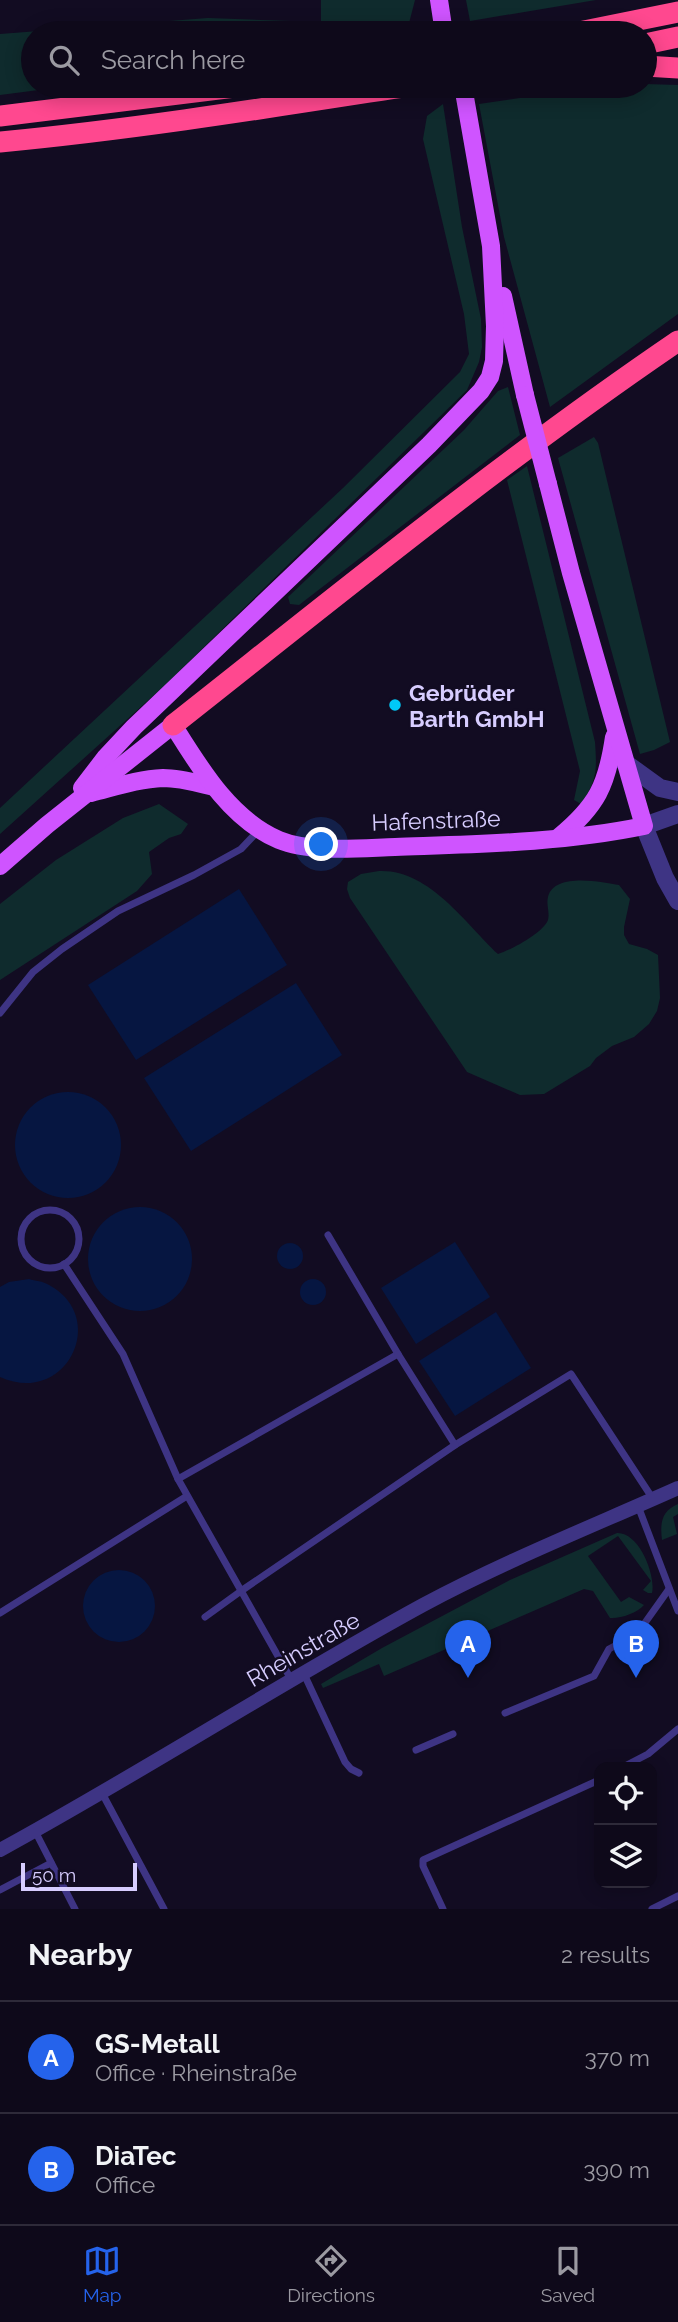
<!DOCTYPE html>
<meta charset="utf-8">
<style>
:root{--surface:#0e091a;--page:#171223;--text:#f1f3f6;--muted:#9b9aa2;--line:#2e2a39;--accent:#2563eb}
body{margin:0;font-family:Raleway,sans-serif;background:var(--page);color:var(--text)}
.controls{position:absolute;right:21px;bottom:21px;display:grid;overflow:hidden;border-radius:14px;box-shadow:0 4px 18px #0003}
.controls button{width:63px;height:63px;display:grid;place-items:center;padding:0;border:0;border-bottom:2px solid var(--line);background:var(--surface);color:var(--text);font:35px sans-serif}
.scale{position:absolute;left:21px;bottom:18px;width:116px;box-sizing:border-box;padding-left:7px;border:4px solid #d7cdff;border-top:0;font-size:19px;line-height:24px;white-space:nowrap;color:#d7cdff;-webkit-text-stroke:5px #120c22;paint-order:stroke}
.you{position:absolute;left:322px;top:845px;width:24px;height:24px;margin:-18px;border:5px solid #fff;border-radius:50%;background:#1a73e8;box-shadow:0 0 0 10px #1a73e833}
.badge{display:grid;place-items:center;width:46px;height:46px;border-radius:50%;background:var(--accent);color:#fff;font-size:23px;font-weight:700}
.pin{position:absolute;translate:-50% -58px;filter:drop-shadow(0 2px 4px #0008)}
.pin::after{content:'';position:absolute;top:37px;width:24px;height:21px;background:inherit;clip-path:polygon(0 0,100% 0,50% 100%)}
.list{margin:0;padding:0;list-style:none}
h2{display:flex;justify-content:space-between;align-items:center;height:91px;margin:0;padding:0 28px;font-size:30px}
h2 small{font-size:23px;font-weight:400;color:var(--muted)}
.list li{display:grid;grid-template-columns:46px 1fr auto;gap:21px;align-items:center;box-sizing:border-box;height:112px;padding:0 28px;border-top:2px solid var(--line)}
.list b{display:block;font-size:26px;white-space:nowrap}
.list p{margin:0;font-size:23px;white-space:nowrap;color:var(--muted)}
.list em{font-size:23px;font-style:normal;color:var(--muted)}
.icon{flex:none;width:38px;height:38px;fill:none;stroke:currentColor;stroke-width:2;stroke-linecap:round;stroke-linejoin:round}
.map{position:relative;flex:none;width:678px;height:1909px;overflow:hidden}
.search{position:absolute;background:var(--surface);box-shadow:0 4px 18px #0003;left:21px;right:21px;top:21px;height:77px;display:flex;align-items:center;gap:18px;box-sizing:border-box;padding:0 24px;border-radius:38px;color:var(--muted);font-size:26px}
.sheet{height:315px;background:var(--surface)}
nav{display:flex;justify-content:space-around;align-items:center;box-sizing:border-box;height:98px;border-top:2px solid var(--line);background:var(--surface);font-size:19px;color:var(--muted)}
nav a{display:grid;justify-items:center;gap:4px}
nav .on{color:var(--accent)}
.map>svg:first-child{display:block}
.green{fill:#0f2b2d}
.water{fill:#061641}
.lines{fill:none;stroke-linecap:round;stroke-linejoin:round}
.service{stroke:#3e3484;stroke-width:7}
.minor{stroke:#3e3484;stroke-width:14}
.tertiary{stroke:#3e3484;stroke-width:18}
.primary{stroke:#cf54ff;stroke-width:18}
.motorway{stroke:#ff488f;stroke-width:21}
.primary-bridge{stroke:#cf54ff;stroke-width:18}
.poi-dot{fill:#00c9f8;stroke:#120c22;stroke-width:2.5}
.labels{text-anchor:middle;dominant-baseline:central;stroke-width:5;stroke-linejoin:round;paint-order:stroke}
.poi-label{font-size:23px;font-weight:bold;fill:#d7cdff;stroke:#120c22;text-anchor:start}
.street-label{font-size:23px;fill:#d7cdff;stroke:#120c22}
</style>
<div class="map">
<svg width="678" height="1909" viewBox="0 0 678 1909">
<rect width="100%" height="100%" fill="#120c22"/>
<g class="green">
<path d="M321,0H415L407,31L395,33H33V86H70L0,95V34L208,18L321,22Z"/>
<path d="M466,0H596L470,21Z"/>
<path d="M645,84L678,85V314L550,407L504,237L479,104L601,86H645Z"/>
<path d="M443,104L462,227L481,319L482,347L479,362L467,390L164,686L0,834V808L343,488L460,372L469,354L464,314L423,139L427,116Z"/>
<path d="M508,387L520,435L299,605L290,604L288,597L464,430L498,391Z"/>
<path d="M594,437L598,443L670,742L654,750L640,754L558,458Z"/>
<path d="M527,466L595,742C597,771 597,780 581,804L574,800L580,771L507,480Z"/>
<path d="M159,804L188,824L181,834L169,838L149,852L152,874L137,891L0,980V904L56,860L123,818Z"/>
<path d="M379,871C429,869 465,923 498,954C511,950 543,933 548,920C550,912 546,905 548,897C554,872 602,882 619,885L630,899L624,927V935L629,944L647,949L658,955L660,998L657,1011L649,1024L634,1037L612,1046L596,1058L590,1066L544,1094L520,1095L467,1072L350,898L347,889L348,882L361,874Z"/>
<path d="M678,1504V1514L673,1517L677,1534L662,1540C660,1524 661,1511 678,1504Z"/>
<path d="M617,1533C639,1532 656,1575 652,1593H648L643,1590L651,1581L618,1536L588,1556L621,1602L629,1597L644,1605C637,1613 620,1619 610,1618L593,1591L584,1589L384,1676L379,1664L323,1688L321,1684L382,1648L510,1580Z"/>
</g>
<g class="water">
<path d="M239,889L287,965L136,1060L88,985Z"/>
<path d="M296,983L342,1055L191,1151L144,1078Z"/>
<circle cx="68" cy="1145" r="53"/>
<circle cx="140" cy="1259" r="52"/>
<path d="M455,1242L490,1297L416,1344L381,1288Z"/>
<circle cx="290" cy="1256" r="13"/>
<path d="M29,1279C35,1281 43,1281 49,1285C110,1318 66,1407 0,1377V1287L9,1282Z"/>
<circle cx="313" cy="1292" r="13"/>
<path d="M496,1312L531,1368L455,1416L419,1361Z"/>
<circle cx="119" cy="1606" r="36"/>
</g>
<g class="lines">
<g class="service">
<path d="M0,1013L33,972L62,949L118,911L194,875L241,849L259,830"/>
<circle cx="50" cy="1239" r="29"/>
<path d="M64,1264L123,1354L178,1479L292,1681"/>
<path d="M455,1445L571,1374L653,1499"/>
<path d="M178,1479L398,1354L328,1235"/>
<path d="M638,1506L678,1611"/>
<path d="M0,1613L187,1496"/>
<path d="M205,1617L241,1591L455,1445L398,1354"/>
<path d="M304,1674L345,1762L351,1769L359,1773"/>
<path d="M505,1713L594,1676L609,1649L637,1634L669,1589"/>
<path d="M416,1750L453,1734"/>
<path d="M623,1767L648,1754L678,1729"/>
<path d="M102,1793L164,1909"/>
<path d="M35,1831L75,1909"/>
<path d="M0,1890L51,1863"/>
<path d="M443,1909L423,1866V1860L599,1780"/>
<path d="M652,1909L678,1896"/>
</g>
<path class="minor" d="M0,1850C143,1772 280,1683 423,1605C505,1561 593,1526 678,1488"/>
<g class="tertiary">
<path d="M624,762L660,788L678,792"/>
<path d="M678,814L644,826L665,878L678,901"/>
</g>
<g class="primary">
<path d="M439,0L444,33"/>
<path d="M503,296L525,395"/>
<path d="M82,788L105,758L134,727L429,445L481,391L490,377L494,361L495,326L491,246L463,86"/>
<path d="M91,793C115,787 138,779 163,778C181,778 197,783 214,787"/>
<path d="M559,837C597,806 607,785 614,737"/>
<path d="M0,866L47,825L173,725C200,768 230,819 279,840C310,853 361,848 395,847C477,844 562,843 644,826L571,573L548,484"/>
</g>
<g class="motorway">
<path d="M574,33L678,12"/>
<path d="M645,44L678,37"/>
<path d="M645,66L678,68"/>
<path d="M0,116L243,86"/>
<path d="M0,142C137,129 273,107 409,86"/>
<path d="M173,725C339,594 503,460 678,341"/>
</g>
<path class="primary-bridge" d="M525,395L548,484"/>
</g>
<circle class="poi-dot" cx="395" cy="705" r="7"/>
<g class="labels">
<g class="poi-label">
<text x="409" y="692">Gebrüder<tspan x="409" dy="26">Barth GmbH</tspan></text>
</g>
<g class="street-label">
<text transform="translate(436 820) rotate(-2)">Hafenstraße</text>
<text transform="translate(303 1649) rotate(-30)">Rheinstraße</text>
</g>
</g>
</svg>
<div class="controls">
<button><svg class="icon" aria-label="locate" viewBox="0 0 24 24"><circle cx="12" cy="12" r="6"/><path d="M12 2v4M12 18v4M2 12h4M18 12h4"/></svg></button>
<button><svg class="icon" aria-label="layers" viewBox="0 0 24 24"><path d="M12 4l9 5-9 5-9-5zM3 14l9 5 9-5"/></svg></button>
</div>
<div class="scale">50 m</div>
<div class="you"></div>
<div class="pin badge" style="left:468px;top:1678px">A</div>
<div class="pin badge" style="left:636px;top:1678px">B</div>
<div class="search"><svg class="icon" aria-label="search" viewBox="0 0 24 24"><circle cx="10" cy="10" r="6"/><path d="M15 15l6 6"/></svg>Search here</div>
</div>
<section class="sheet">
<h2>Nearby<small>2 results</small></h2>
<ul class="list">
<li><span class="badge">A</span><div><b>GS-Metall</b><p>Office · Rheinstraße</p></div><em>370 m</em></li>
<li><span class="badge">B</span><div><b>DiaTec</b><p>Office</p></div><em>390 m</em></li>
</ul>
</section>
<nav>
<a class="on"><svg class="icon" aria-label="map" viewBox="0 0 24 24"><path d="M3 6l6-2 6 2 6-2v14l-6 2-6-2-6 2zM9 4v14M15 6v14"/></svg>Map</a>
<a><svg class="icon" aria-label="directions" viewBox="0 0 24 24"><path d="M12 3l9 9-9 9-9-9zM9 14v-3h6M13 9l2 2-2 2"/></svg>Directions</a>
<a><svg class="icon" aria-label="saved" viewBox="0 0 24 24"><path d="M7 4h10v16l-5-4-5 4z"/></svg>Saved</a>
</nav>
